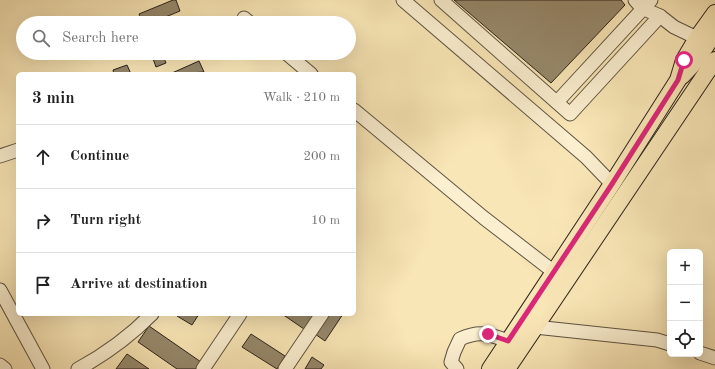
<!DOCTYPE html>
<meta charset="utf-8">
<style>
:root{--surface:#fff;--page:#f6f6f6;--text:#222;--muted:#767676;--line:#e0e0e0}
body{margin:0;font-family:"Old Standard TT",serif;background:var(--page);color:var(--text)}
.controls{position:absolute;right:12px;bottom:12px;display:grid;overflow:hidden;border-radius:6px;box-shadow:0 4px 16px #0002}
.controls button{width:36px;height:36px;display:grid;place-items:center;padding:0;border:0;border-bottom:1px solid var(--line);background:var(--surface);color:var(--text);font:20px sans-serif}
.stop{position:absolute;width:12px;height:12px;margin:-9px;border:3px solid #db2777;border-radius:50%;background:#fff}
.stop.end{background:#db2777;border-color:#fff;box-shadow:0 1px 4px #0008}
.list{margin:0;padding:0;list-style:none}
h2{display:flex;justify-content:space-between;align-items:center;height:52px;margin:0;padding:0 16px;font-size:17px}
h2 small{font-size:13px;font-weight:400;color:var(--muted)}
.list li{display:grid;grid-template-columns:26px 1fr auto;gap:12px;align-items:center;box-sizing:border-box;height:64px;padding:0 16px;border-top:1px solid var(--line)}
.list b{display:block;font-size:15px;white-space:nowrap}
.list em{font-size:13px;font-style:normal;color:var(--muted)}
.icon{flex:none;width:22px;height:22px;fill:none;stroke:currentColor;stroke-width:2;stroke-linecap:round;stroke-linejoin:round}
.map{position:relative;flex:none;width:715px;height:369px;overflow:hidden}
.search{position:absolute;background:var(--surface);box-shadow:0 4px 16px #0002;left:16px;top:16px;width:340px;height:44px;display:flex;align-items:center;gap:10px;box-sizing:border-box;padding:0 14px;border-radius:22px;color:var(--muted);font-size:15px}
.panel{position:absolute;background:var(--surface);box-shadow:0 4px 16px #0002;left:16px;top:72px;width:340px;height:244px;border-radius:6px}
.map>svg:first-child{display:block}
.building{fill:#96886b;stroke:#2b221a}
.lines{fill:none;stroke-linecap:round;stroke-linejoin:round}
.minor-casing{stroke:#5e5341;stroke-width:15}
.major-casing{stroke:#2b221a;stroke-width:18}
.minor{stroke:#fbefd0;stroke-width:13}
.major{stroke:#f9e6b6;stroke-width:16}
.route{stroke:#db2777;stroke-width:5}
</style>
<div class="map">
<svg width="715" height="369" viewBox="0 0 715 369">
<rect width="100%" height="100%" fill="#f9e6b6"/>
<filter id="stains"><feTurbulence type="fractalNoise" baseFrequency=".005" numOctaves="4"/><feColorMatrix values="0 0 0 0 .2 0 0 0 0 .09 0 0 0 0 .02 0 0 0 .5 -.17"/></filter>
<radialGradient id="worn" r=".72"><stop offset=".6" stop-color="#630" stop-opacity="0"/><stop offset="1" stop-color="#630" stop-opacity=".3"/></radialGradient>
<g class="building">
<path d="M173,0H176L180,11L151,23H143L139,14Z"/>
<path d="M454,0H621L625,5L551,83Z"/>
<path d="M151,53H162L166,63L156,67Z"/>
<path d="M199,61L204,72L173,74L172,73Z"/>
<path d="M127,65L131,74H114L113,70Z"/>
<path d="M178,314H199L192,325L177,316Z"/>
<path d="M282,314H315L304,329Z"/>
<path d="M329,314H343L325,341L315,334Z"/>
<path d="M149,326L201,362L196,369H177L138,342Z"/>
<path d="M251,334L285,356L277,369L242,347Z"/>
<path d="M127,354L149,369H116Z"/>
<path d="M312,357L324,365L321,369H305Z"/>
</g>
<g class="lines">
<defs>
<g id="minor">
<path d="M403,0L586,157L612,184"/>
<path d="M441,0L570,114L660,16"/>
<path d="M635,0L642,8L660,16L674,27L697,38"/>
<path d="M244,18L250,23"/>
<path d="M286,53L311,74"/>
<path d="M557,102L651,0"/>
<path d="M354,110L484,218L554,272"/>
<path d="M0,156L18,150"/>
<path d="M0,290L43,369"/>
<path d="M535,327L657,340L670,344"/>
<path d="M700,353L715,358"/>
<path d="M0,365L5,369"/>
<path d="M78,369C106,354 130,336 152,314"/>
<path d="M203,369L240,314"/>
<path d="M285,369L322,314"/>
<path d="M457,369L451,362L454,352L460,339C480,330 489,334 508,341"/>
</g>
<g id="major">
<path d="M682,76L697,60L715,32"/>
<path d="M490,369L612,184L678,80L684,60L697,38L715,13"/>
<path d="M507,369L715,60"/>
</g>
</defs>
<use href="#minor" class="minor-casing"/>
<use href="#major" class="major-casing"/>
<use href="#minor" class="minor"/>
<use href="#major" class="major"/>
</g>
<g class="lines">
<path class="route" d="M488,334L508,341L612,184L678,80L684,60"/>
</g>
<rect width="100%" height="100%" filter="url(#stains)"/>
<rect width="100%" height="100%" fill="url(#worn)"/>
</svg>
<div class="controls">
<button>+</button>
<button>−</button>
<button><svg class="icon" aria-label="locate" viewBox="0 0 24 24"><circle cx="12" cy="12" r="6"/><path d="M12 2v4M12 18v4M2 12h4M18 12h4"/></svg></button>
</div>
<div class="stop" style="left:684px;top:60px"></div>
<div class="stop end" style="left:488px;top:334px"></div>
<div class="search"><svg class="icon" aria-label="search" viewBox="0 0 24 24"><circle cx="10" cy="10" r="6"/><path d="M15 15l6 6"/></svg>Search here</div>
<section class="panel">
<h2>3 min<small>Walk · 210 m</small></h2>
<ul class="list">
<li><svg class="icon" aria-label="ahead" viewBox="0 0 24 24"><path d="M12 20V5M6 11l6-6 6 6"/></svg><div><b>Continue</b></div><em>200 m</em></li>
<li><svg class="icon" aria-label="right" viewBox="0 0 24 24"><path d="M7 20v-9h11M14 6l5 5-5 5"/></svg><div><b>Turn right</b></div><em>10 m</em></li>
<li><svg class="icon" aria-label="arrive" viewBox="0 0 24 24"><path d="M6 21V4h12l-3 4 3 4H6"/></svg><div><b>Arrive at destination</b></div></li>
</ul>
</section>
</div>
